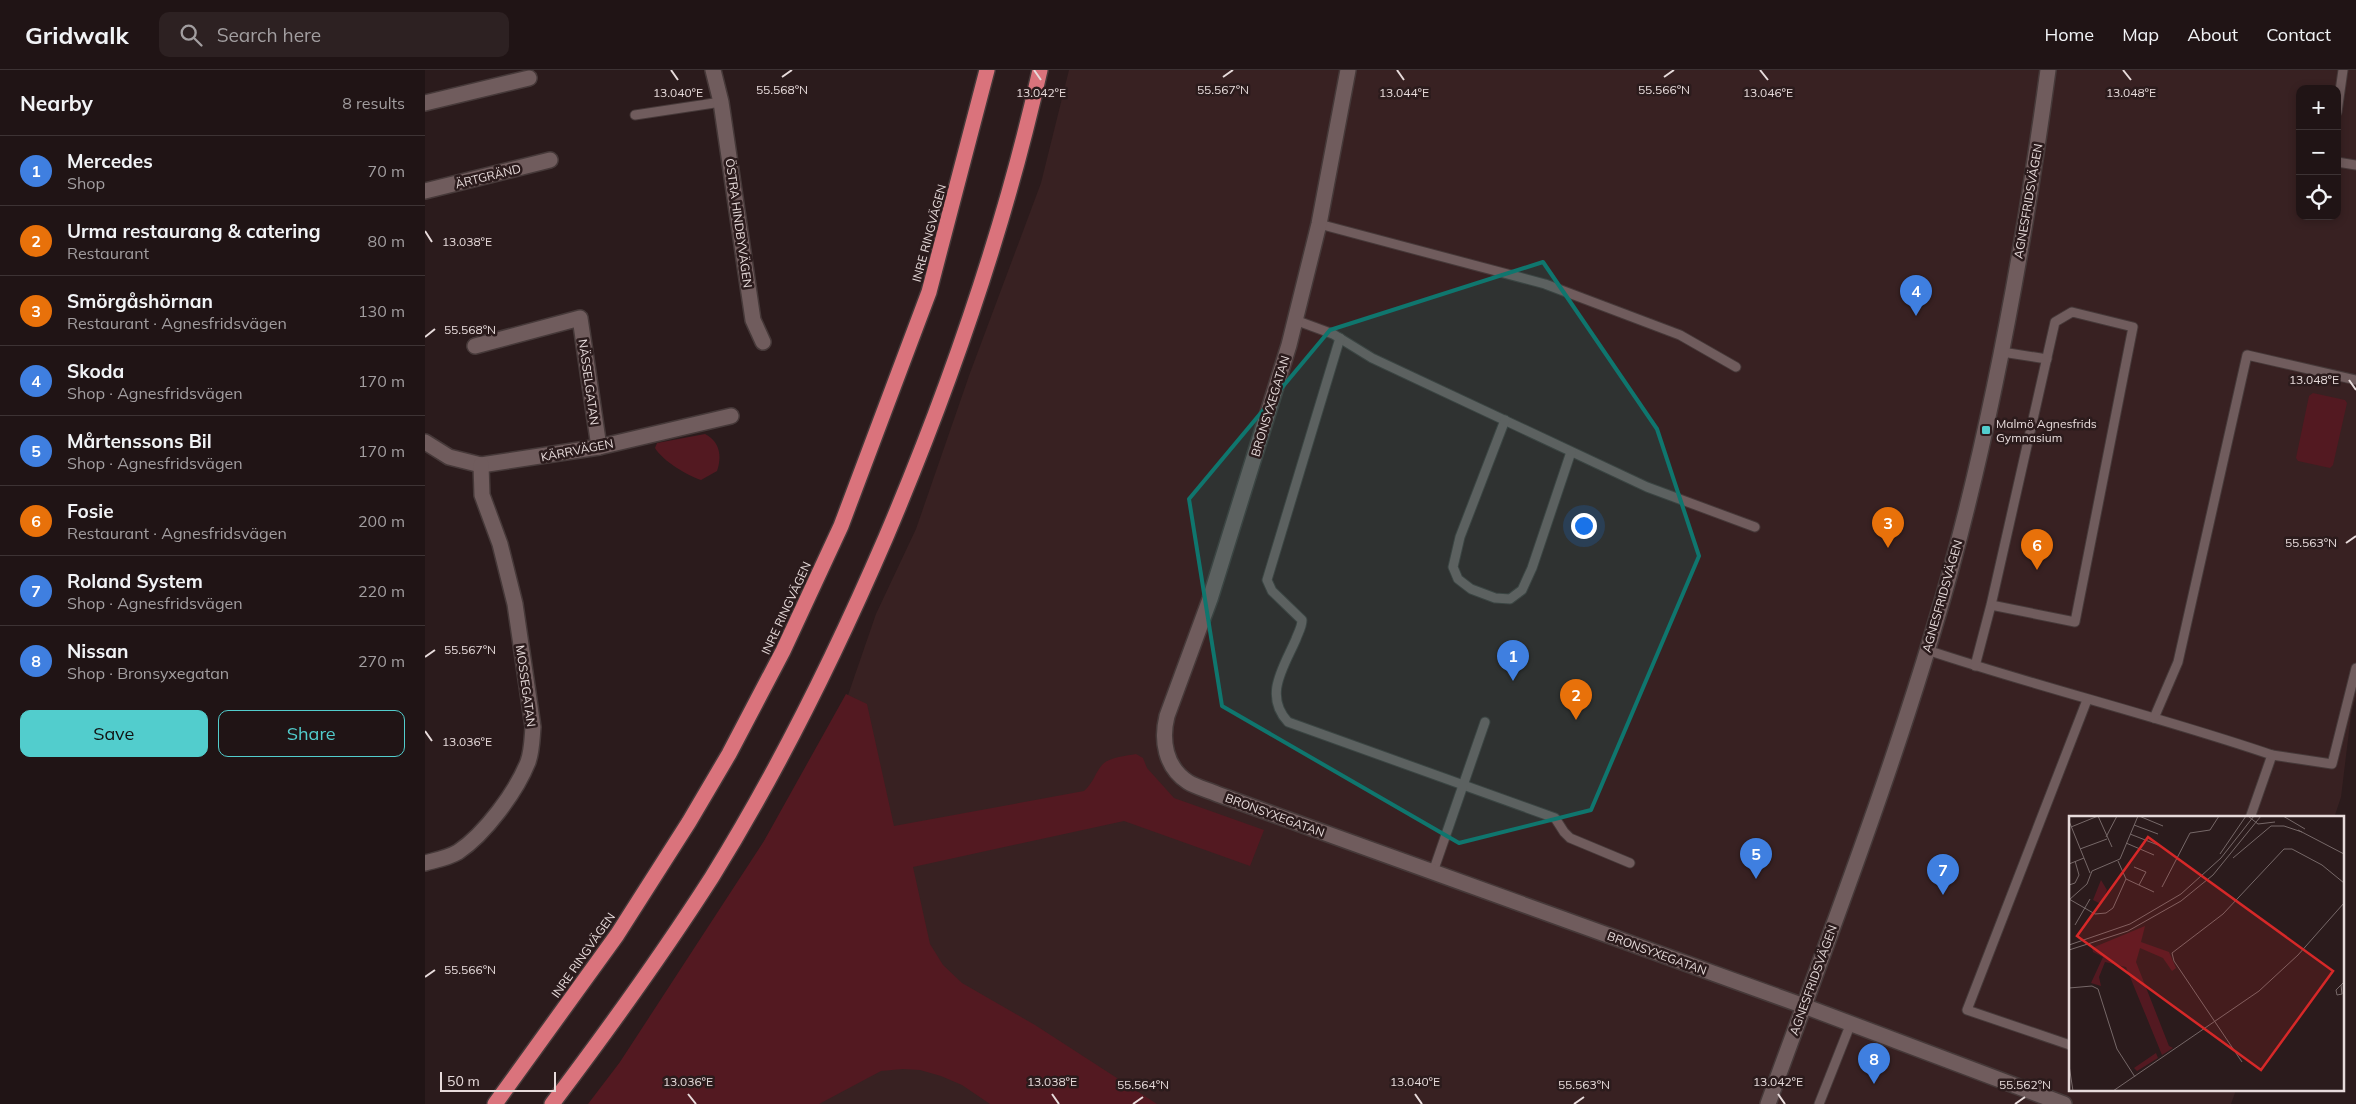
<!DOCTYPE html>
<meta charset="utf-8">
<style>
:root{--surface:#201415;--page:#2d2122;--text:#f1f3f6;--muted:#a29ea0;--line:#3d3334;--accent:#52cdcd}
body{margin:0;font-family:Mulish,sans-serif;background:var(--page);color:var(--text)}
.controls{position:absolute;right:15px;top:15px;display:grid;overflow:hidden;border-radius:10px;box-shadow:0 2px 8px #0003}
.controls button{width:45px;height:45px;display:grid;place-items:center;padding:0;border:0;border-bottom:1px solid var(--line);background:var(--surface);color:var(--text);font:25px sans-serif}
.scale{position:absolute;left:15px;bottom:12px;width:116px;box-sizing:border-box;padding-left:5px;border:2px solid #e7dbdb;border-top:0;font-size:14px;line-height:18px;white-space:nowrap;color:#e7dbdb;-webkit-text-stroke:4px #2b1b1c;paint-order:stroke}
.you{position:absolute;left:1158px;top:455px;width:18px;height:18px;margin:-12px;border:4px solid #fff;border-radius:50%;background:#1a73e8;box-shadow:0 0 0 8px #1a73e833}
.badge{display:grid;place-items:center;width:32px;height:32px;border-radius:50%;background:var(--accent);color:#fff;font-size:16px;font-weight:700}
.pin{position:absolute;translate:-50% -41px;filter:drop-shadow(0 1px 2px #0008)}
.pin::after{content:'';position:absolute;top:26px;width:18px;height:15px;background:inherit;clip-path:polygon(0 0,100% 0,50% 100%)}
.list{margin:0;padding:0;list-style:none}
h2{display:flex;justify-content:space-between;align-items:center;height:65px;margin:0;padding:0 20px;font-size:21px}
h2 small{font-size:16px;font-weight:400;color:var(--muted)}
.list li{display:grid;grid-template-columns:32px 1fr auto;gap:15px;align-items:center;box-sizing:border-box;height:70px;padding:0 20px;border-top:1px solid var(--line)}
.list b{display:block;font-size:19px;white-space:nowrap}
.list p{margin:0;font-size:16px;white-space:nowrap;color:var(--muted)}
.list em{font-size:16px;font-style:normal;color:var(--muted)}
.actions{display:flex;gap:10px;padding:15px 20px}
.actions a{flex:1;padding:11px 0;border:1px solid var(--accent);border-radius:10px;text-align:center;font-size:18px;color:var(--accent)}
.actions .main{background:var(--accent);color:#111}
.icon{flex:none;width:28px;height:28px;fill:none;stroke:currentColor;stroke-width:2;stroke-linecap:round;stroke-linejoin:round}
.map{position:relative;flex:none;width:1931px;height:1034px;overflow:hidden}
header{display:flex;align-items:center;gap:30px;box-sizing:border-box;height:70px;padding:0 25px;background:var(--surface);border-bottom:1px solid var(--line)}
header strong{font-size:24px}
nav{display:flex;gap:28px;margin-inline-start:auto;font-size:18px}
.search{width:350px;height:45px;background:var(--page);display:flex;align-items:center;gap:12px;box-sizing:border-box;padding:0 18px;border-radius:10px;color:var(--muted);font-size:19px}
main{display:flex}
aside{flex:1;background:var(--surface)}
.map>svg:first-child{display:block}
.built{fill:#382122;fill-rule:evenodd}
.green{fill:#531921}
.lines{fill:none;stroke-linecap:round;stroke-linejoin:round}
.lane-casing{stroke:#463939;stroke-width:11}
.street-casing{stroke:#463939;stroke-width:18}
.secondary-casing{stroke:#463939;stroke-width:18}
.highway-casing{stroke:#463939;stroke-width:18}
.lane{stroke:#705c5d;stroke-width:9}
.street{stroke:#705c5d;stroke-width:15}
.secondary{stroke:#705c5d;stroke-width:15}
.highway{stroke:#da737c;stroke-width:15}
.marked{fill:#0f766e;fill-opacity:0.2;stroke:#0f766e;stroke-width:4;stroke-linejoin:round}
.ticks{fill:none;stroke:#e7dbdb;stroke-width:2}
.poi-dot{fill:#52cdcd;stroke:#2b1b1c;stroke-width:2}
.labels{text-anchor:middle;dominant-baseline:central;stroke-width:5;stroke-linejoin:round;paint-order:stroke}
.street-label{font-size:12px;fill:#e7dbdb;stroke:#2b1b1c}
.poi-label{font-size:12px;fill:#e7dbdb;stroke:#2b1b1c;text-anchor:start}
.inset-road{fill:none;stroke:#766868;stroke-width:1}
.view{fill:#d62828;fill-opacity:0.15;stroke:#d62828;stroke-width:2.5}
.inset-edge{fill:none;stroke:#e7dbdb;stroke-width:2.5}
.ticks-label{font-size:12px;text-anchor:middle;fill:#e7dbdb;stroke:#2b1b1c;stroke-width:5;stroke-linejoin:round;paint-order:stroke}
</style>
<header>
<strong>Gridwalk</strong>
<div class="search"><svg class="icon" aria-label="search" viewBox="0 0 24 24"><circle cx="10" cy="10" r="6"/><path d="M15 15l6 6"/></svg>Search here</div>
<nav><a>Home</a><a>Map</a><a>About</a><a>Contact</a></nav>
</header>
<main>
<aside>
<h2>Nearby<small>8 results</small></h2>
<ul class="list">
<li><span class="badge" style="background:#3f7fe0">1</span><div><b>Mercedes</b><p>Shop</p></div><em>70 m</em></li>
<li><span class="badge" style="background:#e8710a">2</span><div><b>Urma restaurang &amp; catering</b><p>Restaurant</p></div><em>80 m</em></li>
<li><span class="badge" style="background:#e8710a">3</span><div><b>Smörgåshörnan</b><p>Restaurant · Agnesfridsvägen</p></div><em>130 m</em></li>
<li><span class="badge" style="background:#3f7fe0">4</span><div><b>Skoda</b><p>Shop · Agnesfridsvägen</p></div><em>170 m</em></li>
<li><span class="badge" style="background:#3f7fe0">5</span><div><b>Mårtenssons Bil</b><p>Shop · Agnesfridsvägen</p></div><em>170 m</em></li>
<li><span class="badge" style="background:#e8710a">6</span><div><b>Fosie</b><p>Restaurant · Agnesfridsvägen</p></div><em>200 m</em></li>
<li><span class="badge" style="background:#3f7fe0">7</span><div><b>Roland System</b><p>Shop · Agnesfridsvägen</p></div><em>220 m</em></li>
<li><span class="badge" style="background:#3f7fe0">8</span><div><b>Nissan</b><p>Shop · Bronsyxegatan</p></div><em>270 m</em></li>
</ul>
<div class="actions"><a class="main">Save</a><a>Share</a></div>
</aside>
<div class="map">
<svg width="1931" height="1034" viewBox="0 0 1931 1034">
<rect width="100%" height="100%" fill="#2b1b1c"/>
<path class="built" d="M644,0H1931V626L1926,645L1916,727L1909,748H1645V1020H1811L1806,1034H167L307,826L421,631L451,544L491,459L545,303L616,113ZM1875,19H1912V146H1875Z"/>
<g class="green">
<path d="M1888,323L1920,330L1922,333L1908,395L1905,398L1873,391L1871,388L1884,326Z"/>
<path d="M280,364C295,372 297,386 292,401L276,410C261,405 238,391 230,378L232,373Z"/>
<path d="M421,624L442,634L469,756L659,721C669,712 670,703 677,695C684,687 701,686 711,684L718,688L722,698L749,728L839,760L825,796L699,751L488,797L505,874L518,895L537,913L610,955L732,1034H565L537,1015L516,1006L495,1000L478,999L456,1001L394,1034H163L195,992L339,771Z"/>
</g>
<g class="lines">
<defs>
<g id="lane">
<path d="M1912,42L1918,0"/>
<path d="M210,45L296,32"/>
<path d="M1912,92L1931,95"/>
<path d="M894,154L1120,214L1255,265L1311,297"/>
<path d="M870,250L908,264L947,288L1222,417L1330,457"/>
<path d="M915,268L842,510L847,521L877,550C877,557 873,563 871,569C859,597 838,625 863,652L1130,748L1139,762L1145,768L1205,793"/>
<path d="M1577,282L1622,289"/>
<path d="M1080,350L1035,467L1028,497L1033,509L1046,519L1070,528L1085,529L1097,520L1107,498L1146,382"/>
<path d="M1502,580C1616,618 1733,646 1847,685L1825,748"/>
<path d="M1550,596L1566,535L1630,252L1647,242L1708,257L1650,552L1566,535"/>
<path d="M1729,648L1753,592L1822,285L1931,310"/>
<path d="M1847,685L1907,694L1931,598"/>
<path d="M1008,802L1060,652"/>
<path d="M1645,975L1542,940L1662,630"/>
<path d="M1394,1034L1426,953"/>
</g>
<g id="street">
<path d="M288,0L296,32L328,250L338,272"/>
<path d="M923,0L894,154L864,275L785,529L742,646C736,670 740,697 763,712C771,717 783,720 792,724L1379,936L1639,1034"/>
<path d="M0,33L104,8"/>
<path d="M0,121L125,90"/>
<path d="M50,276L155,248L174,377"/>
<path d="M0,372L24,387L56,395L174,377L306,346"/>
<path d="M0,793C11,790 23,788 33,782C60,764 91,722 103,692C107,681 107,669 108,657L90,534L75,474L57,425L56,395"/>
</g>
<path id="secondary" d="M1343,1034C1407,858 1475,683 1525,503C1570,338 1600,169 1623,0"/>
<g id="highway">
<path d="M70,1034L192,865L264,752L304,684L358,581L416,456L504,222L562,0"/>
<path d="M127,1034C183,960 237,885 287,807C354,699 411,583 461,467C525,316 579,161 615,0"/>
</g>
</defs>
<use href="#lane" class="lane-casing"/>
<use href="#street" class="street-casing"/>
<use href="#secondary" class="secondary-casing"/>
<use href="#highway" class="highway-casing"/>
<use href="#lane" class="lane"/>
<use href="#street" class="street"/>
<use href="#secondary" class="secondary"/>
<use href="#highway" class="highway"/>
</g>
<path class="marked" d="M1118,192L1232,359L1274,486L1166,740L1034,773L797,636L764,429L905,260Z"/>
<path class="ticks" d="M246,0L253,10M609,0L616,10M972,0L979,10M1335,0L1343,10M1698,0L1706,10M357,7L367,0M798,7L808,0M1239,7L1249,0M0,161L7,172M0,267L10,259M1924,310L1931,320M1921,473L1931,466M0,587L10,580M0,661L7,671M0,907L10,900M263,1024L271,1034M627,1024L634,1034M990,1024L997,1034M1353,1024L1360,1034M708,1034L718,1027M1149,1034L1159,1027M1590,1034L1600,1027"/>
<rect class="poi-dot" x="1556" y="355" width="10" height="10" rx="2.5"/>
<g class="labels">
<g class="street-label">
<text transform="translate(63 106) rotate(-14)">ÄRTGRÄND</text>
<text transform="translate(1603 131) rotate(-80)">AGNESFRIDSVÄGEN</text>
<text transform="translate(314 153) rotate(82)">ÖSTRA HINDBYVÄGEN</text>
<text transform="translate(504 163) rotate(-75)">INRE RINGVÄGEN</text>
<text transform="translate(164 312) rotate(82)">NÄSSELGATAN</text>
<text transform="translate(845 336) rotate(-73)">BRONSYXEGATAN</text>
<text transform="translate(152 380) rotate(-11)">KÄRRVÄGEN</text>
<text transform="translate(1517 526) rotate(-74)">AGNESFRIDSVÄGEN</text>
<text transform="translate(361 538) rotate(-65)">INRE RINGVÄGEN</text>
<text transform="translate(101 616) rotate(82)">MOSSEGATAN</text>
<text transform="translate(850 745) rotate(20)">BRONSYXEGATAN</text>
<text transform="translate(1232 883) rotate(20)">BRONSYXEGATAN</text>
<text transform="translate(158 885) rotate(-55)">INRE RINGVÄGEN</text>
<text transform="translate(1388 910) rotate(-70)">AGNESFRIDSVÄGEN</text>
</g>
<g class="poi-label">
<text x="1571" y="353">Malmö Agnesfrids<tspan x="1571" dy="14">Gymnasium</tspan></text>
</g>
</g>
<g transform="translate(1644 746)">
<rect width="275" height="275" fill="#2b1b1c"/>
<path d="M32,64L38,74L32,88L24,84ZM76,110L72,126L100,136L107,152L103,155L94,142L71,132L67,146L100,230L104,232L93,239L57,151L36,146L30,161L32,170L22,167L34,141L24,136L23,132ZM87,237L89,242L68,255L59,246L65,252Z" fill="#531921"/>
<path class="inset-road" d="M29,0L43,31M70,0L94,10M179,0L189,8L206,6M214,0L236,13M0,5L21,57M65,9L89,18M2,11L29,0M229,14L275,38M61,18L89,29M37,21L48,0M57,27L85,39M11,33L38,23M151,38L177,0M164,42L202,10H215L233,16M49,45L57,63L85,76M0,48L15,42M65,51L77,56L70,69M0,69L6,67L10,59L6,45M93,71L121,17L141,14L150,0M0,83L26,98L37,97L44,92L57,63M0,84L18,68L23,55L51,43L69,0M6,109L21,83M0,129L61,108L112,78L152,42L185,0M0,134L59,115L112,85L144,59L192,0M272,169L273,178L268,179L267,174L275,166M0,172L23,170L29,173L48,233L66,261M173,246L105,145L103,137L154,98L215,33H223L253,49L275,67M0,249L4,275M44,275L190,175L229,139L275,87"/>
<path class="view" d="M79,21L264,155L192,254L8,120Z"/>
<rect width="275" height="275" class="inset-edge"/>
</g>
<g class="ticks-label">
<text x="357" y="24">55.568°N</text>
<text x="798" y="24">55.567°N</text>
<text x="1239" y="24">55.566°N</text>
<text x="253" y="27">13.040°E</text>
<text x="616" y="27">13.042°E</text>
<text x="979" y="27">13.044°E</text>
<text x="1343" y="27">13.046°E</text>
<text x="1706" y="27">13.048°E</text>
<text x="42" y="176">13.038°E</text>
<text x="45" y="264">55.568°N</text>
<text x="1889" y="314">13.048°E</text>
<text x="1886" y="477">55.563°N</text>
<text x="45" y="584">55.567°N</text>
<text x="42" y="676">13.036°E</text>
<text x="45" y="904">55.566°N</text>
<text x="263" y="1016">13.036°E</text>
<text x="627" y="1016">13.038°E</text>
<text x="990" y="1016">13.040°E</text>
<text x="1353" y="1016">13.042°E</text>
<text x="718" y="1019">55.564°N</text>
<text x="1159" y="1019">55.563°N</text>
<text x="1600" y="1019">55.562°N</text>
</g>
</svg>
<div class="controls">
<button>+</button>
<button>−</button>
<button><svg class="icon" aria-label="locate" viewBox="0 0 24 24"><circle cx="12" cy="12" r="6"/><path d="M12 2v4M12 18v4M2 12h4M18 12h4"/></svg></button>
</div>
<div class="scale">50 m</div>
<div class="you"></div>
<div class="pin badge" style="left:1088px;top:611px;background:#3f7fe0">1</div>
<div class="pin badge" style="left:1151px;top:650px;background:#e8710a">2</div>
<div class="pin badge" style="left:1463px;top:478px;background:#e8710a">3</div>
<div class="pin badge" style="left:1491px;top:246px;background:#3f7fe0">4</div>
<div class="pin badge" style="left:1331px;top:809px;background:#3f7fe0">5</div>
<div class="pin badge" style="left:1612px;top:500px;background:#e8710a">6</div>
<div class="pin badge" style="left:1518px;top:825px;background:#3f7fe0">7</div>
<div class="pin badge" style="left:1449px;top:1014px;background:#3f7fe0">8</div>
</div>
</main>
